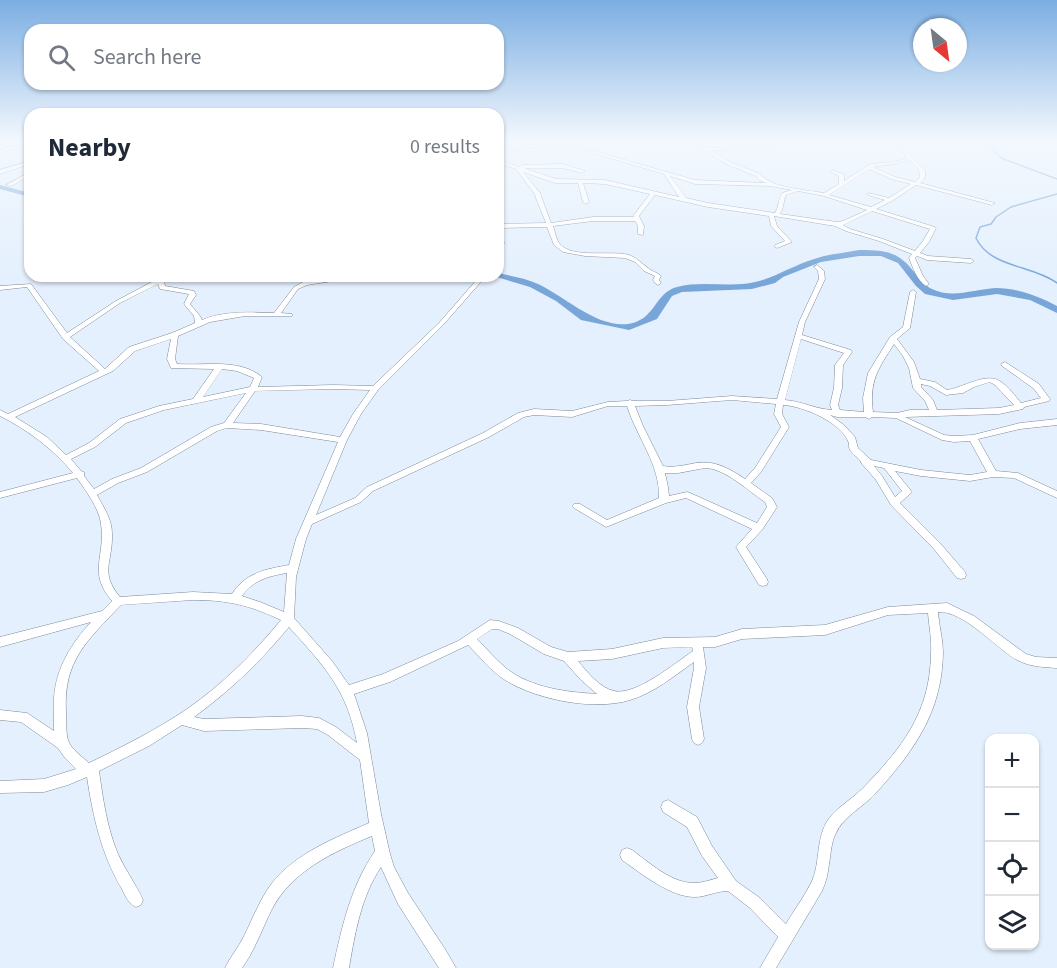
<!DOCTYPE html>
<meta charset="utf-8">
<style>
:root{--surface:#fff;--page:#f6f6f7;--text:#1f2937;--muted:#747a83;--line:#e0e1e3}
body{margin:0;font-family:"Source Sans 3",sans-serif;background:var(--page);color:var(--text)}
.controls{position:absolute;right:18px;bottom:18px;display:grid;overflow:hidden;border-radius:12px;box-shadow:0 2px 4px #0004}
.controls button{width:54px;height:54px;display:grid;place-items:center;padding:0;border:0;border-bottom:2px solid var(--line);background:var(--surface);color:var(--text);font:30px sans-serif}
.compass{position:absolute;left:913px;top:18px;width:54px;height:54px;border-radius:50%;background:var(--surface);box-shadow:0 2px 4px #0004;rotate:151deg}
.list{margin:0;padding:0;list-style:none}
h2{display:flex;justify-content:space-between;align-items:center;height:78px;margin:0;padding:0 24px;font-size:26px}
h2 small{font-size:20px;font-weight:400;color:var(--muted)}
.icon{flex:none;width:33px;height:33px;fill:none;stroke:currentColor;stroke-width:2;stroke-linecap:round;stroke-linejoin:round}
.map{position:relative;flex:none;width:1057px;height:968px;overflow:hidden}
.search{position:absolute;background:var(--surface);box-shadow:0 2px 4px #0004;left:24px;top:24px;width:480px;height:66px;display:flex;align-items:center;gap:15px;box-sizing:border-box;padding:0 21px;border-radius:18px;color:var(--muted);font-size:22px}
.panel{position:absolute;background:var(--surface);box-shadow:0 2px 4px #0004;left:24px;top:108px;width:480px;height:174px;border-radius:18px}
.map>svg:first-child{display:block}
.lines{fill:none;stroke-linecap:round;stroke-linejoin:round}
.stream{stroke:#79a6d9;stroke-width:1.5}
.river{fill:#79a6d9;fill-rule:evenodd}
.street-casing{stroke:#7c8998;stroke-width:1}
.street{fill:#fff;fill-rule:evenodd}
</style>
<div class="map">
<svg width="1057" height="968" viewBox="0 0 1057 968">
<rect width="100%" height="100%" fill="#e4f0fd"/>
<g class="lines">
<g class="stream">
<path d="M1001,141L991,148L1001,158L1057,179"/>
<path d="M1057,194L1011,207L996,217L991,224L980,227L976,238C990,268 1033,265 1057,283"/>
</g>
<g class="river">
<path d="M0,185L30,193V197L0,189Z"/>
<path d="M859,250C886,250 898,251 915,273C920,279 925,286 932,289C952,299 975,289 996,288C1017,288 1038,296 1057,306V313L1030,300L997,294L953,300L925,294L916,286L898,263L881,256H859L821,262L783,277L775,283L752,289L682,292L672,296L657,319L629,330L581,320L556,301L530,287L493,276H498V273C511,276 526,278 538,284C564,296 597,328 628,324C656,320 654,293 677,287C702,280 730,288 755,282C774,278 794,265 814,259C828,254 844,253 859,250Z"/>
</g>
<defs>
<g id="street">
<path d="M519,141L523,142L521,145L559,144L580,147L695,180L766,183L759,180L756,176L726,164L689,141C697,141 703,149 711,148C741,148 771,141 802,141L712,151L730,162L760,174C770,188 807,190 824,193L839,184V176L831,172V170L844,174V181L870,164L895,162L908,158L895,144L876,141H899L900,145L925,170C926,176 925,180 920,183L995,203L992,205L916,185L892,201L876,209L935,227L936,228L929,242L920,253L928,256L971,259L974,261L971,263L927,260L917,256L915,258L923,276L929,284L926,286C917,280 913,268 909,258L912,254L879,241L846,231L835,226L774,216L777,226L792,242L777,248L774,246L775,245L785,241L771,226L769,216L708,207L655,195L639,216L644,226L643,235L638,234V226L635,221H593L553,226C555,231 556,240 560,244C572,259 611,250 629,255C637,258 641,263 648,268C651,271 656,272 660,275L661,276L659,280L661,283L658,285L656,284L653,280L655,276L644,271L635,262L625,258L585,256L563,252L554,245L547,227L501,228L504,243L501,252L498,254V224L546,223L534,193L516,169L498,163V160L520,167L522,165L563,164L585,171L582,173L563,168H524L556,179L605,180L679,197L664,174L579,149L559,146L519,148L498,157V154L516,146ZM910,160C917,167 926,175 915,182L895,177L873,167L895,164ZM869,169L891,179L911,184L889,198L868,193V195L885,200L871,207L829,195ZM523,172L555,183H578L583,202L586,204L589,202L583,183L605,184L650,194L633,216L634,217H593L551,223L540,193ZM670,176L695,184L770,186L792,190L782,193C778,200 779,207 775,213L708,203L686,198ZM798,191L824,196L867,210L843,221L837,222L780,214C784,208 783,202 786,195ZM872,211L930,229L923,241L915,251L883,239L850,229L843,225Z"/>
<path d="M1054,141H1057V143Z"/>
<path d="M30,143V145L6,151L0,157V152L2,149Z"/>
<path d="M30,161V164L0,174V170Z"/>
<path d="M30,172V176L11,186L6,185Z"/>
<path d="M817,265L824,271L825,279L805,322L802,335L851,350L852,352L843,365L842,388L838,405L840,410L864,412L863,398L868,373L890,337L903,327L910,292L913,290L916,292L910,328L897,339L914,362L920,379L935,382L947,390C963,388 987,371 1001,382C1009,387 1015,396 1021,403L1041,398L1033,388L1002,366L1001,364L1005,362L1039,384L1050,399L1049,401L1024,407L1023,409L999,414L905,417L944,435L954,436L973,435L1020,423L1057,419V425L1020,429L978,439L996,471L1018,473L1057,491V498L1014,478L993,477L970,481L921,476L895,471L912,492L900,503L940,543L965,572L966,575L965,578L961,579L957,578L934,549L891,505L876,480L862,464C860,458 854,456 850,450C848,446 850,445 848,441C840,422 803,406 783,405L782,414L789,427L761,472L751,483L772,498L777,507L762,530L746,547L767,579L768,582L767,585L763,586L759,585L736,547L752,529L686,498L666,503L606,527L574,508L572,506L574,504H580L607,520L659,498C660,464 637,438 627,406H608L572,417L534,415L524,417L489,437L373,491L361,502L312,524L306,539L296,577L294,618L332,661L349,685L383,674L458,641L490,620L499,621L518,628L551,647L568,652L612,649L663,638L715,637L742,629L825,625L888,607L947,603L974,616L1026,654L1036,657L1057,658V668C1044,667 1032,667 1019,661C997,650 964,610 938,612C939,626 943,639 943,653C942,713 913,752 875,794C863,807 843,817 836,833C831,842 831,854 829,864C828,874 826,882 822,891L776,968H760L778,937L750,908L728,891C716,891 706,897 695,897C670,897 642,874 622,860L620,855L622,850L627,848L632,850C650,863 671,883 694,883C702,883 710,880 718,878L702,856L687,827L663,812L661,807L663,802L668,800L697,817L712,846L736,881L760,898L786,924C794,910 805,896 812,881C820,863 816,842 826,823C834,809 851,800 862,789C902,748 930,713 931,654C932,640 929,626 928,613L888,615L825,635L742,639L715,647H703L706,668L699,707L704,739L702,743L698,745L694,743L692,739L687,707L694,668V662C674,676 654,693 630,700C595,711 537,700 505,680C491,671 480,657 468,645L390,682L354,694L367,733L381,814L390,854L394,867L408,893L445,949L456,968H439L398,904L381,867C361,897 355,933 349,968H333C342,926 351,886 375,851L372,836C333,852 292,871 272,909C262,929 255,950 242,968H225C230,957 239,947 244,936C253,918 260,899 272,883C296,853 335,838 369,823L360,760L328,735L317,729L302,728L204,731L182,725L149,746L99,771C103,799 107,828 118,854C125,870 136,884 143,900L141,905L136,907C129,904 125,896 122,889C101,854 93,816 87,777L68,785L44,792L0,793V781L44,779L76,769L65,758L58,748L21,722L0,720V710L27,713L54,731C54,720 53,709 54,698C56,668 71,644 91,622L0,647V637L102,611L112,601C87,572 106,556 101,524C99,508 86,491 77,478L0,498V492L73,473C53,449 28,430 0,416V410L8,414L99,371L63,339L27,287L0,290V286L31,284L67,333L116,301L163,276H171L164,281L165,286L194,291L196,295L190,304L200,316L202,320C222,311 251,312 274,313L294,287L303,282L348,276L347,278L345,279L307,285L298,289L281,313L292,314V316H245L210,322L178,336L175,359L177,364C205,366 239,358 262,377L258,387L333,385L373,386L439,323L480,276H486L443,325L378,390L361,414L347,440L316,515L355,498L367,487L483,433L518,413L534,409L572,411L608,402L627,401L630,400L633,401H667L732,396L777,399L799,322L819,279L818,271L814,267ZM158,284L160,289L189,294L184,304L194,316L195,323L172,333L129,347L105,369L70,337L120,303ZM171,339L167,359L171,368L214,369L193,399L159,406L120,419L89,443L66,455L47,437L15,417L113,371L135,351ZM801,339L844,353L835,365L834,388L830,405L832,410C815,409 801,401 785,400ZM894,344L903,356L909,368L913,388L925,401L929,410H910L897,413L873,412C869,381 878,369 894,344ZM222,369L237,371L254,378L250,387L203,397ZM990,382L995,385L1014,405L999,408L937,410L933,400L921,387V384L930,386L946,395L963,393L974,387ZM333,389L370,390L353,414L340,437L261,424L233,423L255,391ZM246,393L224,423L211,427L141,468L112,479L94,489L84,476V472L81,471L71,459L95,447L126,423L164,410ZM732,400L776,404L774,414L781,427L755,468L745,479C730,469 715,460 696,463C685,465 674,468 663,466L643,426L635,406L667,405ZM830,415L837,417H865L869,419L872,417L896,418L942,440L954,442L970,441L987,472L970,475L921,470L871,460L858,448L855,437L844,425ZM227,428L261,430L338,442L296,539L289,565C266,569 245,573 232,594L193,592L120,597C99,572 113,562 112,534C112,519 104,508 97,495L118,483L147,472L217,431ZM874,466L884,468L902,491L895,497L882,476ZM705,468C725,468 748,491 765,502L767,507L757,523L690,493L687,492L669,496L668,487L665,473H678ZM287,573L284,612L260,602L242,596C253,580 269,576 287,573ZM193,600C228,600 249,605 281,620C253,654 223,684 187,709C156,730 122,747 89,763C64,742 67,743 66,712C63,660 88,640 121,605ZM289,627C324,666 347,689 357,743L336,727L319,718L302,716L204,719L194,717C230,691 261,661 289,627ZM492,629H498L510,634L544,654L564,661L581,680L597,694C566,692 532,688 507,669C496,660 487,649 477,639ZM692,647L693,651C675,663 636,696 614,691C600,688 587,672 578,661L612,659L663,648Z"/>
</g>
</defs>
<use href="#street" class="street-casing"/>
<use href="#street" class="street"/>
</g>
<linearGradient id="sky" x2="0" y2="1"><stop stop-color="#7baee2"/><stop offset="0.51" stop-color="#f3f8fe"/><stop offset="1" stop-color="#f3f8fe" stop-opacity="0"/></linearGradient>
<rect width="1057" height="277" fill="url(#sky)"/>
</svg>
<div class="controls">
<button>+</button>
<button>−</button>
<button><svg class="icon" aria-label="locate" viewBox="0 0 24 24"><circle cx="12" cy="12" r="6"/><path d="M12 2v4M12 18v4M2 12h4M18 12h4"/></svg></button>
<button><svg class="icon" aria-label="layers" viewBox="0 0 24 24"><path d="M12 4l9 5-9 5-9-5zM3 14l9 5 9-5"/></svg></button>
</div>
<svg class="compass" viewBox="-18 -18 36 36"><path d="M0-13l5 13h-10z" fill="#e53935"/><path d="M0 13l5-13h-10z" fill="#747a83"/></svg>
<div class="search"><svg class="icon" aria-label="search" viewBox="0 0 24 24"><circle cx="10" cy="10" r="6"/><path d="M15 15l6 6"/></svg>Search here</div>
<section class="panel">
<h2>Nearby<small>0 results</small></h2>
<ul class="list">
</ul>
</section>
</div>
